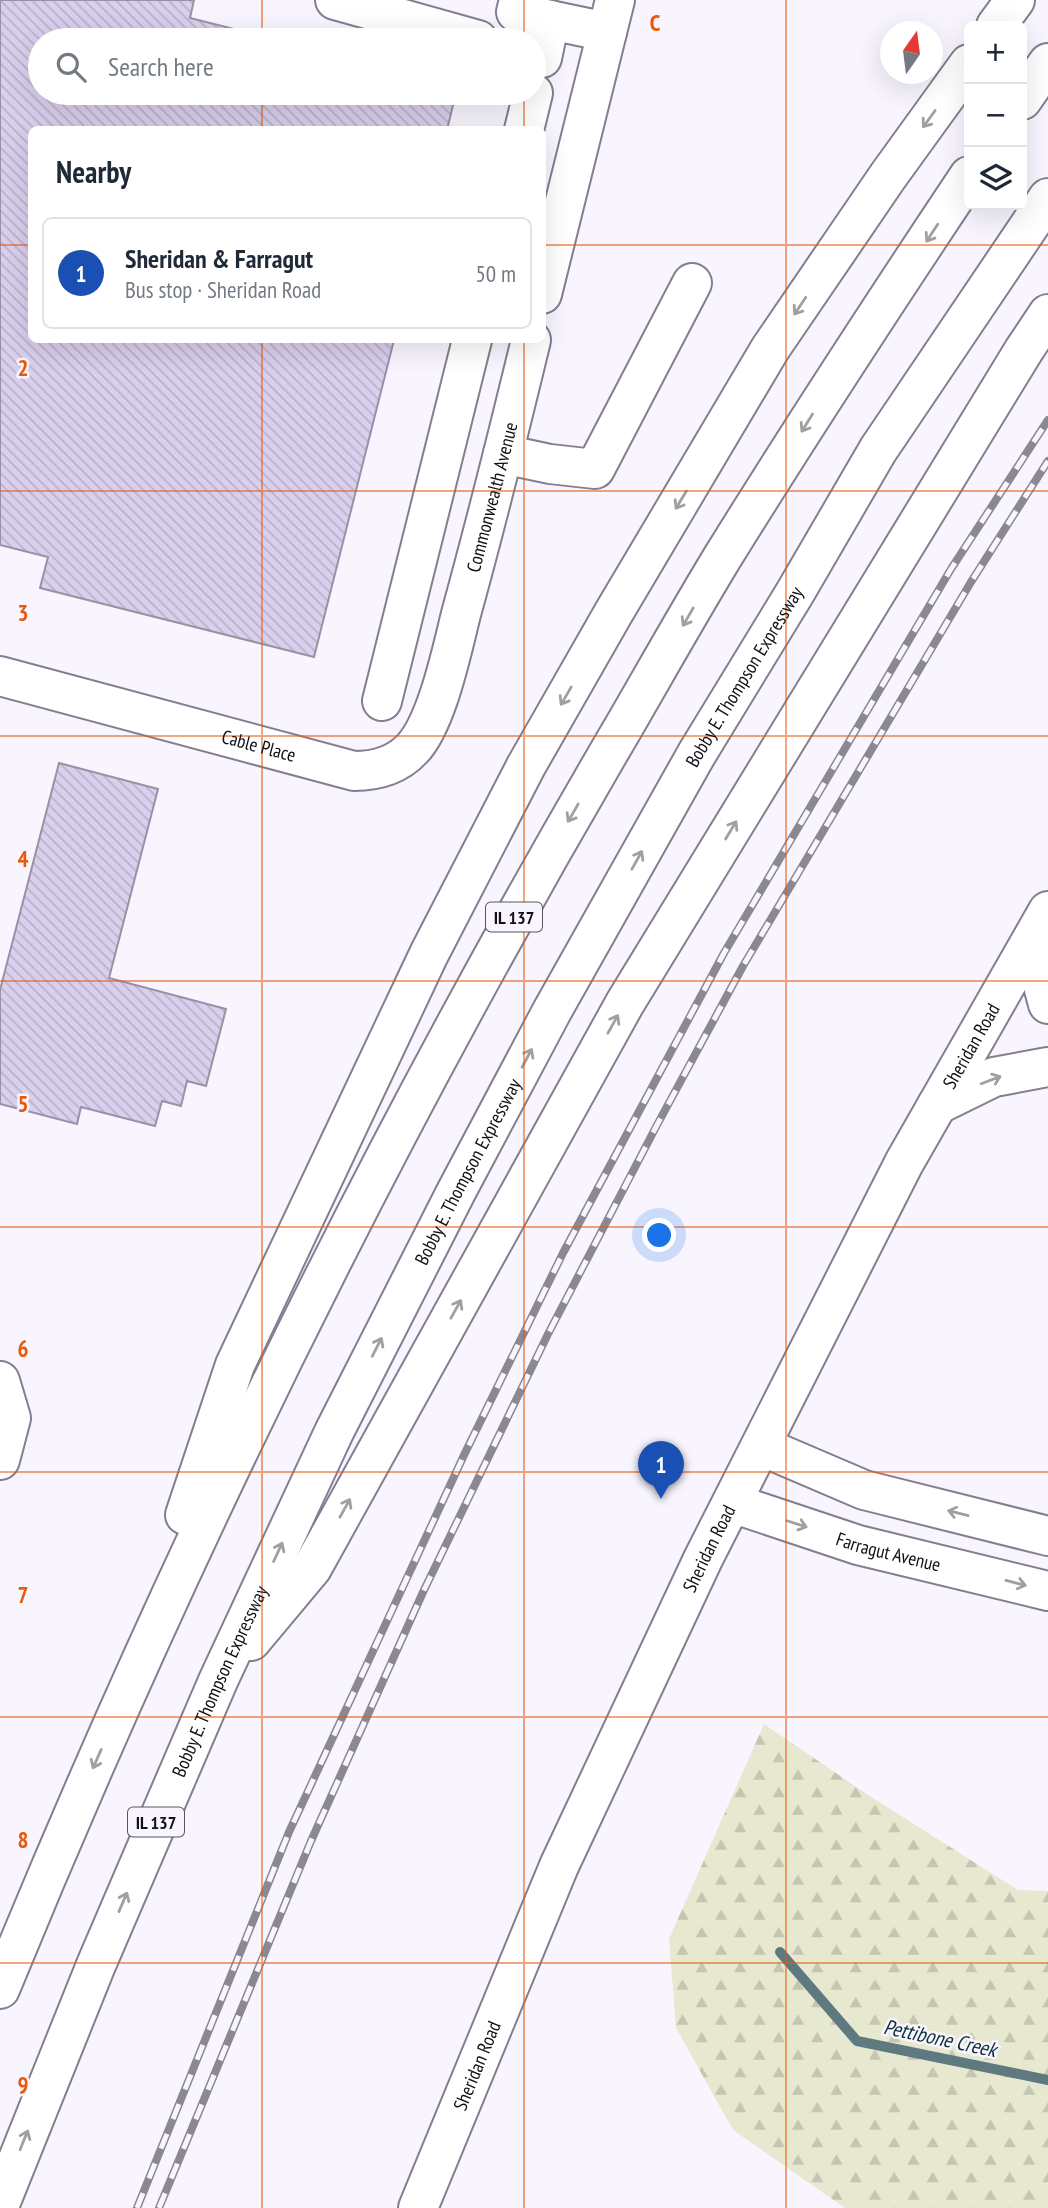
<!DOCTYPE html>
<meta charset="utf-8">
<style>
:root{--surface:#fff;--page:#f2f2f3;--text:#1f2937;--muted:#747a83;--line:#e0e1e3;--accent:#d93025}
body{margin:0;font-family:"PT Sans Narrow",sans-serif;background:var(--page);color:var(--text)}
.controls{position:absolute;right:21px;top:21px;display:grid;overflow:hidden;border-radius:10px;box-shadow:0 7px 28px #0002}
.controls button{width:63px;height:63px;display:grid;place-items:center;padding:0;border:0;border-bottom:2px solid var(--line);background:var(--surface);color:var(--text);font:35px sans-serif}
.compass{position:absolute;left:880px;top:21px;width:63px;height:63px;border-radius:50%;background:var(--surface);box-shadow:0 7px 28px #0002;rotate:14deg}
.you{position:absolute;left:660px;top:1236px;width:24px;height:24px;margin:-18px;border:5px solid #fff;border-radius:50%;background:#1a73e8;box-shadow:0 0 0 10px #1a73e833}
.badge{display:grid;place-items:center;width:46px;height:46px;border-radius:50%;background:var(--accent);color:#fff;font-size:23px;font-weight:700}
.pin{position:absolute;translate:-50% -58px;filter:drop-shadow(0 2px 4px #0008)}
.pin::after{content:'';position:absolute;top:37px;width:24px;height:21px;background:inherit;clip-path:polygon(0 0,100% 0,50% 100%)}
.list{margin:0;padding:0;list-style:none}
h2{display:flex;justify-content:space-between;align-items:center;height:91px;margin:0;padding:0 28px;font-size:30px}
h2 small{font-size:23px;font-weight:400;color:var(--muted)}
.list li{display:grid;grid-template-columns:46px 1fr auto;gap:21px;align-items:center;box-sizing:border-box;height:112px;margin:0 14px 14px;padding:0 14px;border:2px solid var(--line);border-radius:10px}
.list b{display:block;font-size:26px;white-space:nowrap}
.list p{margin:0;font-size:23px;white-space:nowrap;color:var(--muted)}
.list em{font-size:23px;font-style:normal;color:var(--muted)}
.icon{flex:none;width:38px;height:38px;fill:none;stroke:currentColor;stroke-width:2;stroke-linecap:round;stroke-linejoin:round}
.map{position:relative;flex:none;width:1048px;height:2208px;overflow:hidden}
.search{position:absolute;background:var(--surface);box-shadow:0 7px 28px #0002;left:28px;top:28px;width:518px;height:77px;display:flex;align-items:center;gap:18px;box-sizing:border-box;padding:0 24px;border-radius:38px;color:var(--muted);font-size:26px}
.panel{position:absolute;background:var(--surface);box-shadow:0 7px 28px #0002;left:28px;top:126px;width:518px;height:217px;border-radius:10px}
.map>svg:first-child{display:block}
.forest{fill:url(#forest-firs)}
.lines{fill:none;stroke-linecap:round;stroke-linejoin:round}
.stream{stroke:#5f7980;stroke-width:10}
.building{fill:url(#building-back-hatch);stroke:#9a91a8;stroke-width:2}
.minor-casing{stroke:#857d92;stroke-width:42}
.major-casing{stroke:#857d92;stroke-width:42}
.highway-casing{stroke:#857d92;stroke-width:42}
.minor{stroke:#fff;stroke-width:38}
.major{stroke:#fff;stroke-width:38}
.highway{stroke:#fff;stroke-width:38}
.rail-casing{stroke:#8b8891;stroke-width:8}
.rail{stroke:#f9f5ff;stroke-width:5;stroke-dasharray:16;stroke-linecap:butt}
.oneway{stroke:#a09fa2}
.grid{fill:none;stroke:#e8590c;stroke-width:2;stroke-opacity:0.55}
.labels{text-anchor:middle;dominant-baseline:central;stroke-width:5;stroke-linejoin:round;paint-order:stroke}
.shield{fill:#f9f5ff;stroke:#57545d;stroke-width:2}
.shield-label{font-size:18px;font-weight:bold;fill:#120f17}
.street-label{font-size:19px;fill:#120f17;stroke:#f9f5ff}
.water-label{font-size:21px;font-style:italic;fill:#0d343a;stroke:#f9f5ff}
.grid-label{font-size:23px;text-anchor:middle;font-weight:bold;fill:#e8590c;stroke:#f9f5ff;stroke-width:5;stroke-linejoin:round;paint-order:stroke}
</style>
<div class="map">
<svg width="1048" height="2208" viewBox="0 0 1048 2208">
<defs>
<pattern id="forest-firs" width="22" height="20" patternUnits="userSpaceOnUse" patternTransform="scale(1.75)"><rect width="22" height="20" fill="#e6e8d0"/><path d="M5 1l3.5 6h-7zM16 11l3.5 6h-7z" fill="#c4c6b2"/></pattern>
<pattern id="building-back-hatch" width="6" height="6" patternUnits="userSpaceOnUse" patternTransform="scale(1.75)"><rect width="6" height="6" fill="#dacfed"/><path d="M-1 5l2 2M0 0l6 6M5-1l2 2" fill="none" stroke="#bab1ca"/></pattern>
</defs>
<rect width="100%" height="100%" fill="#f9f5ff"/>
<path class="forest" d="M764,1724L865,1793L1018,1890L1048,1891V2208H845L733,2130L676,2028L669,1939Z"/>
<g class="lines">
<path class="stream" d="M780,1952L857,2041L1048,2080"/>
</g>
<g class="building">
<path d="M0,0H194L190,18L278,40H40V93H456L447,130H32V340H394L314,657L40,588L48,557L0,545Z"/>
<path d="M59,763L158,789L109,978L226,1009L206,1086L187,1081L181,1106L162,1101L155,1126L81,1107L77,1124L0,1104V990Z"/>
</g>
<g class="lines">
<defs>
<g id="minor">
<path d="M335,0L478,40"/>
<path d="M519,0L516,12L550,20"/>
<path d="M534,56L542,58L550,20L607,32"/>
<path d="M524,130L533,93"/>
<path d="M542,294L615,0"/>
<path d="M503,454L550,464L595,469L692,283"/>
<path id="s1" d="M0,676L354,771C376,771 397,765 412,749C437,723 452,650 461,614C486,523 509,431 531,340"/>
<path d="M382,701L472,340"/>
<path d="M1039,928L1041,978L1048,1004"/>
<path d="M937,1105L994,1077L1048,1067"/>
<path d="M0,1381L11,1418L0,1460"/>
<path d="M761,1446L864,1490L1048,1536"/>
<path id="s2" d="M732,1503L858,1545L1048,1591"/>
</g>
<g id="major">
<path id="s3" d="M418,2208L559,1866L703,1559L904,1163L1048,911"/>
</g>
<g id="highway">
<path d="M996,26L1015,0"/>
<path d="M1022,100L1048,63"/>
<path d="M185,1515L235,1365L429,954L526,766L614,612L770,349L888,176L969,64"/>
<path d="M251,1641L312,1568L625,1003L1024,350L1048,314"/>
<path d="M0,1989C178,1554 385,1133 623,728C656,671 688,614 722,558C802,429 885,302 969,176"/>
<path id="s4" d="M0,2204L96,1965L218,1681L334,1432L456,1192L552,1011L696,755L796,591L878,450L1048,198"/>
</g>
</defs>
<use href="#minor" class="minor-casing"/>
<use href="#major" class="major-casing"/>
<use href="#highway" class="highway-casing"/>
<use href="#minor" class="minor"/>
<use href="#major" class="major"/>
<use href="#highway" class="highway"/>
<defs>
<g id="rail">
<path d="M137,2208L289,1832L465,1453L563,1253L724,953L951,569L1048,420"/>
<path d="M159,2208L311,1841L424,1590L548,1334L657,1125L743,966L971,582L1048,461"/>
</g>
</defs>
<use href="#rail" class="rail-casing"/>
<use href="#rail" class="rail"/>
</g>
<defs><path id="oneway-shaft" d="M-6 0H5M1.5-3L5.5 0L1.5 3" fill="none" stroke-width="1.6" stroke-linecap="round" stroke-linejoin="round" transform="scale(1.75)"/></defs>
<g class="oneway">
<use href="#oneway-shaft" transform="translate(929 119) rotate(126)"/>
<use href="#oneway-shaft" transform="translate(932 233) rotate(123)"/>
<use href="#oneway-shaft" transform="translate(800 306) rotate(124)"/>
<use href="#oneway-shaft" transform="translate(807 423) rotate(122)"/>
<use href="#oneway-shaft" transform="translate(681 500) rotate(121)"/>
<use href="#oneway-shaft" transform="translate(688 617) rotate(120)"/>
<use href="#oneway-shaft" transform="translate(566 696) rotate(120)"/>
<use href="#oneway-shaft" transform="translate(573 813) rotate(120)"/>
<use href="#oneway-shaft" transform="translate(731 830) rotate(-59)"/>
<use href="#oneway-shaft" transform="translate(637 860) rotate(-61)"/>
<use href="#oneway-shaft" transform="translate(613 1024) rotate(-61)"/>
<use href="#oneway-shaft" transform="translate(527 1058) rotate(-62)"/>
<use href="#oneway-shaft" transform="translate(991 1080) rotate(-21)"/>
<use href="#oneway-shaft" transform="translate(456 1309) rotate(-61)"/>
<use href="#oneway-shaft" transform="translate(377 1347) rotate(-63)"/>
<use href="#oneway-shaft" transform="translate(345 1508) rotate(-61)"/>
<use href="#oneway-shaft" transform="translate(958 1513) rotate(-166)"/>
<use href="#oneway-shaft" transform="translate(797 1524) rotate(18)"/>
<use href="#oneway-shaft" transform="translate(278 1552) rotate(-65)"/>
<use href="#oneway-shaft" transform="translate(1016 1583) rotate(14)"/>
<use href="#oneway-shaft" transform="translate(97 1759) rotate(114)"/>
<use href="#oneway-shaft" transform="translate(123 1902) rotate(-67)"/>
<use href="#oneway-shaft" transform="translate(24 2140) rotate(-68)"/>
</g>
<path class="grid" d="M262,0V40M524,0V40M786,0V2208M262,93V130M524,93V130M0,245H32M542,245H1048M262,340V2208M524,340V2208M0,491H1048M0,736H1048M0,981H1048M0,1227H1048M0,1472H1048M0,1717H1048M0,1963H1048"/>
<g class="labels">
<g class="shield">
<rect x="486" y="902.5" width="56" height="29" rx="5"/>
<rect x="128" y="1807.5" width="56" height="29" rx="5"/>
</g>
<g class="shield-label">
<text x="514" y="917">IL 137</text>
<text x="156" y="1822">IL 137</text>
</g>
<g class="street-label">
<text stroke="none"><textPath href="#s1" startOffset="696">Commonwealth Avenue</textPath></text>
<text stroke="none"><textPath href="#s4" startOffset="1701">Bobby E. Thompson Expressway</textPath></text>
<text stroke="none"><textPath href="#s1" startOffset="268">Cable Place</textPath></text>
<text stroke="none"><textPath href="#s3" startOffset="1288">Sheridan Road</textPath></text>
<text stroke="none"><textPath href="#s4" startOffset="1134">Bobby E. Thompson Expressway</textPath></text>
<text stroke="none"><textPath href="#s3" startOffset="721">Sheridan Road</textPath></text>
<text stroke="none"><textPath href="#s2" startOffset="164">Farragut Avenue</textPath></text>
<text stroke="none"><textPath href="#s4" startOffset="567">Bobby E. Thompson Expressway</textPath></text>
<text stroke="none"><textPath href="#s3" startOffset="154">Sheridan Road</textPath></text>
</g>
<g class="water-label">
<text transform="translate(940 2038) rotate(12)">Pettibone Creek</text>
</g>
</g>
<g class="grid-label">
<text x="655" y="31">C</text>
<text x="23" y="376">2</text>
<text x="23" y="621">3</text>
<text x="23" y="867">4</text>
<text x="23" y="1112">5</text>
<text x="23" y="1357">6</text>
<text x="23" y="1603">7</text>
<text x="23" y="1848">8</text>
<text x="23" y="2093">9</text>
</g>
</svg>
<div class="controls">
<button>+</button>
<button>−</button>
<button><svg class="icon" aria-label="layers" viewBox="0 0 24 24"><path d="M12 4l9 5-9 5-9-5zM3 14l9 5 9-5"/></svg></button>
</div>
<svg class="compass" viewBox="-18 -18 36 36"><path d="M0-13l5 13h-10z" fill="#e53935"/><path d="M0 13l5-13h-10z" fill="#747a83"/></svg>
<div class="you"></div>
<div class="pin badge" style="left:661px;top:1499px;background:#1a4fb4">1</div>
<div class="search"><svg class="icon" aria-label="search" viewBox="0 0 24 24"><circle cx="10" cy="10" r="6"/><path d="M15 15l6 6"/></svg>Search here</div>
<section class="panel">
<h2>Nearby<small></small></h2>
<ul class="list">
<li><span class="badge" style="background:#1a4fb4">1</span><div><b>Sheridan &amp; Farragut</b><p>Bus stop · Sheridan Road</p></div><em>50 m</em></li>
</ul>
</section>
</div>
